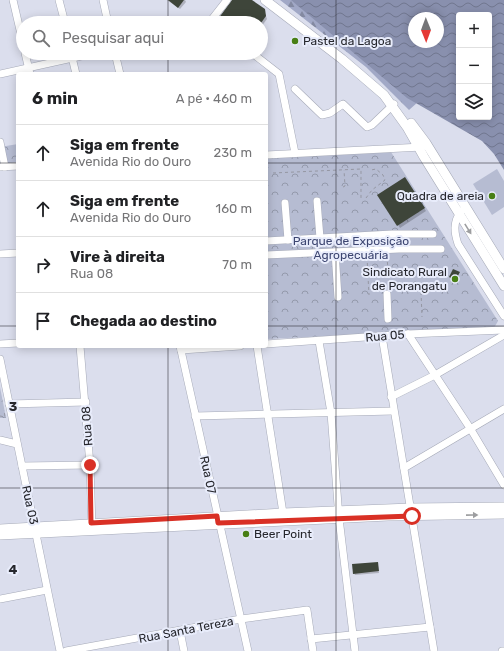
<!DOCTYPE html>
<html lang="pt">
<meta charset="utf-8">
<style>
:root{--surface:#fff;--page:#f6f6f6;--text:#202124;--muted:#757577;--line:#e0e0e0}
body{margin:0;font-family:Rubik,sans-serif;background:var(--page);color:var(--text)}
.controls{position:absolute;right:12px;top:12px;display:grid;overflow:hidden;border-radius:4px;box-shadow:0 2px 10px #0003}
.controls button{width:36px;height:36px;display:grid;place-items:center;padding:0;border:0;border-bottom:1px solid var(--line);background:var(--surface);color:var(--text);font:20px sans-serif}
.compass{position:absolute;left:408px;top:12px;width:36px;height:36px;border-radius:50%;background:var(--surface);box-shadow:0 2px 10px #0003;rotate:179deg}
.stop{position:absolute;width:12px;height:12px;margin:-9px;border:3px solid #d93025;border-radius:50%;background:#fff}
.stop.end{background:#d93025;border-color:#fff;box-shadow:0 1px 4px #0008}
.list{margin:0;padding:0;list-style:none}
h2{display:flex;justify-content:space-between;align-items:center;height:52px;margin:0;padding:0 16px;font-size:17px}
h2 small{font-size:13px;font-weight:400;color:var(--muted)}
.list li{display:grid;grid-template-columns:26px 1fr auto;gap:12px;align-items:center;box-sizing:border-box;height:56px;padding:0 16px;border-top:1px solid var(--line)}
.list b{display:block;font-size:15px;white-space:nowrap}
.list p{margin:0;font-size:13px;white-space:nowrap;color:var(--muted)}
.list em{font-size:13px;font-style:normal;color:var(--muted)}
.icon{flex:none;width:22px;height:22px;fill:none;stroke:currentColor;stroke-width:2;stroke-linecap:round;stroke-linejoin:round}
.map{position:relative;flex:none;width:504px;height:651px;overflow:hidden}
.search{position:absolute;background:var(--surface);box-shadow:0 2px 10px #0003;left:16px;top:16px;width:252px;height:44px;display:flex;align-items:center;gap:10px;box-sizing:border-box;padding:0 14px;border-radius:22px;color:var(--muted);font-size:15px}
.panel{position:absolute;background:var(--surface);box-shadow:0 2px 10px #0003;left:16px;top:72px;width:252px;height:276px;border-radius:4px}
.map>svg:first-child{display:block}
.forest{fill:url(#forest-firs)}
.park{fill:url(#park-crowns)}
.pitch{fill:#b6bcd2}
.water{fill:url(#water-waves);fill-rule:evenodd}
.shadow{fill:#0003}
.building{fill:#3e453a}
.lines{fill:none;stroke-linecap:round;stroke-linejoin:round}
.minor-casing{stroke:#a6aab8;stroke-width:8}
.major-casing{stroke:#a6aab8;stroke-width:10}
.path{stroke:#9597a3;stroke-width:1;stroke-dasharray:3 3;stroke-linecap:butt}
.minor{stroke:#fff;stroke-width:7}
.major{stroke:#fff;stroke-width:9}
.oneway{fill:#9d9ea0}
.route{stroke:#d93025;stroke-width:5}
.grid{fill:none;stroke:#26272d;stroke-width:1;stroke-opacity:0.55}
.poi-dot{fill:#487f15;stroke:#e8ecfb;stroke-width:1.5}
.labels{text-anchor:middle;dominant-baseline:central;stroke-width:4;stroke-linejoin:round;paint-order:stroke}
.poi-label{font-size:12px;fill:#26272d;stroke:#e8ecfb;text-anchor:start}
.park-label{font-size:12px;fill:#3d4671;stroke:#e8ecfb}
.street-label{font-size:12px;fill:#26272d;stroke:#e8ecfb}
.grid-label{font-size:13px;text-anchor:middle;font-weight:bold;fill:#26272d;stroke:#e8ecfb;stroke-width:4;stroke-linejoin:round;paint-order:stroke}
</style>
<div class="map">
<svg width="504" height="651" viewBox="0 0 504 651">
<defs>
<pattern id="forest-firs" width="22" height="20" patternUnits="userSpaceOnUse"><rect width="22" height="20" fill="#a1a8c6"/><path d="M5 1l3.5 6h-7zM16 11l3.5 6h-7z" fill="#8389a1"/></pattern>
<pattern id="park-crowns" width="20" height="18" patternUnits="userSpaceOnUse"><rect width="20" height="18" fill="#b6bcd2"/><path d="M2 6a3 3 0 1 1 6 0M12 15a3 3 0 1 1 6 0" fill="none" stroke="#9499ab"/></pattern>
<pattern id="water-waves" width="16" height="10" patternUnits="userSpaceOnUse"><rect width="16" height="10" fill="#8990ae"/><path d="M0 5q4-4 8 0t8 0" fill="none" stroke="#70768e"/></pattern>
</defs>
<rect width="100%" height="100%" fill="#dbdeed"/>
<path class="forest" d="M280,0H296L418,102L409,110L366,67Z"/>
<g class="park">
<path d="M18,144V165H0V147Z"/>
<path d="M391,152L498,321L494,328L266,339V158Z"/>
<path d="M0,387L6,418H0Z"/>
</g>
<path class="pitch" d="M497,169L504,181V207L492,215L473,184Z"/>
<path class="water" d="M291,0H504V170L494,154L482,141L407,98ZM459,15H489V117H459ZM414,18H438V42H414Z"/>
<g class="shadow">
<path d="M167,0H185L186,2L180,9Z"/>
<path d="M233,0H251L264,10L267,19L261,27V23H223L219,19Z"/>
<path d="M405,178L426,211L400,228L379,195Z"/>
<path d="M459,273L456,281L450,277Z"/>
<path d="M377,563L379,573L355,575L354,573Z"/>
</g>
<g class="building">
<path d="M168,0H184L178,8Z"/>
<path d="M232,0H252L265,9L266,16L261,23H224L218,19Z"/>
<path d="M405,177L425,208L397,226L377,195Z"/>
<path d="M453,269L460,272L455,281L449,277Z"/>
<path d="M378,562L379,571L353,574L352,564Z"/>
</g>
<g class="lines">
<defs>
<g id="minor">
<path d="M13,0L23,43"/>
<path d="M59,0L65,23"/>
<path d="M103,0L108,23"/>
<path d="M209,23L227,0"/>
<path d="M25,53L30,74"/>
<path d="M71,53L76,74"/>
<path d="M115,53L120,74"/>
<path d="M252,53L279,74L295,153"/>
<path d="M0,74L95,53"/>
<path d="M295,89L322,115L330,113L343,104L367,127L372,125L394,104"/>
<path d="M0,142L5,167"/>
<path d="M266,155L422,147"/>
<path d="M0,167L18,166"/>
<path d="M317,201L320,238"/>
<path d="M285,203L288,240"/>
<path d="M461,211C453,222 454,232 458,244L504,316"/>
<path d="M266,241L392,234H433"/>
<path d="M335,252L338,297"/>
<path d="M0,254L18,253"/>
<path d="M266,255L399,249H441"/>
<path d="M387,294L388,319"/>
<path d="M408,334L470,428L504,485"/>
<path d="M382,336L434,651"/>
<path d="M319,341L331,413L339,518L355,651"/>
<path d="M0,344L18,343"/>
<path d="M266,344L408,334L504,330"/>
<path d="M80,346L90,465L92,528"/>
<path d="M180,346L248,651"/>
<path d="M257,346L283,513"/>
<path d="M181,350L240,346"/>
<path d="M0,359L60,651"/>
<path d="M391,397L435,375L504,335"/>
<path d="M9,404L86,402"/>
<path d="M195,416L393,411"/>
<path d="M0,440L17,444"/>
<path d="M22,466L90,465"/>
<path d="M404,468L504,409"/>
<path d="M0,599L47,590"/>
<path d="M180,631L184,651"/>
<path d="M311,639L430,627"/>
<path d="M66,651L241,619L307,610L313,651"/>
<path d="M502,651H504"/>
</g>
<g id="major">
<path d="M265,0L342,59L384,95L407,127L424,157L504,286"/>
<path d="M411,123L426,143L504,269"/>
<path d="M0,529L283,513L411,508L504,507"/>
<path d="M0,535L388,516L504,514"/>
</g>
</defs>
<use href="#minor" class="minor-casing"/>
<use href="#major" class="major-casing"/>
<g class="path">
<path d="M273,173L361,169V198"/>
<path d="M343,187L345,186L344,170"/>
<path d="M366,198L372,190L385,180L383,175L376,169L371,170"/>
<path d="M387,256L389,287"/>
<path d="M367,257L369,295"/>
<path d="M369,272L410,271"/>
<path d="M421,292L422,317"/>
<path d="M0,416L5,417L4,410"/>
</g>
<use href="#minor" class="minor"/>
<use href="#major" class="major"/>
</g>
<defs><path id="oneway-solid" d="M-6-.8H1V-3.2L6.5 0L1 3.2V.8H-6Z"/></defs>
<g class="oneway">
<use href="#oneway-solid" transform="translate(468 229) rotate(58)"/>
<use href="#oneway-solid" transform="translate(472 515) rotate(-1)"/>
</g>
<g class="lines">
<path class="route" d="M90,465L91,523L217,516L218,523L412,516"/>
</g>
<path class="grid" d="M168,0V23M336,0V651M168,53V74M0,163H18M266,163H504M0,326H18M266,326H504M168,346V651M0,488H504"/>
<g class="poi-dot">
<circle cx="295" cy="41" r="4"/>
<circle cx="492" cy="196" r="4"/>
<circle cx="455" cy="279" r="4"/>
<circle cx="246" cy="534" r="4"/>
</g>
<g class="labels">
<g class="poi-label">
<text x="303" y="41">Pastel da Lagoa</text>
<text x="484" y="196" text-anchor="end">Quadra de areia</text>
<text x="447" y="272" text-anchor="end">Sindicato Rural<tspan x="447" dy="14">de Porangatu</tspan></text>
<text x="254" y="534">Beer Point</text>
</g>
<g class="park-label">
<text x="351" y="241">Parque de Exposição<tspan x="351" dy="14">Agropecuária</tspan></text>
</g>
<g class="street-label">
<text transform="translate(385 336) rotate(-5)">Rua 05</text>
<text transform="translate(87 426) rotate(-94)">Rua 08</text>
<text transform="translate(208 475) rotate(78)">Rua 07</text>
<text transform="translate(30 505) rotate(78)">Rua 03</text>
<text transform="translate(186 630) rotate(-11)">Rua Santa Tereza</text>
</g>
</g>
<g class="grid-label">
<text x="13" y="411">3</text>
<text x="13" y="574">4</text>
</g>
</svg>
<div class="controls">
<button>+</button>
<button>−</button>
<button><svg class="icon" aria-label="layers" viewBox="0 0 24 24"><path d="M12 4l9 5-9 5-9-5zM3 14l9 5 9-5"/></svg></button>
</div>
<svg class="compass" viewBox="-18 -18 36 36"><path d="M0-13l5 13h-10z" fill="#e53935"/><path d="M0 13l5-13h-10z" fill="#757577"/></svg>
<div class="stop" style="left:412px;top:516px"></div>
<div class="stop end" style="left:90px;top:465px"></div>
<div class="search"><svg class="icon" aria-label="search" viewBox="0 0 24 24"><circle cx="10" cy="10" r="6"/><path d="M15 15l6 6"/></svg>Pesquisar aqui</div>
<section class="panel">
<h2>6 min<small>A pé · 460 m</small></h2>
<ul class="list">
<li><svg class="icon" aria-label="ahead" viewBox="0 0 24 24"><path d="M12 20V5M6 11l6-6 6 6"/></svg><div><b>Siga em frente</b><p>Avenida Rio do Ouro</p></div><em>230 m</em></li>
<li><svg class="icon" aria-label="ahead" viewBox="0 0 24 24"><path d="M12 20V5M6 11l6-6 6 6"/></svg><div><b>Siga em frente</b><p>Avenida Rio do Ouro</p></div><em>160 m</em></li>
<li><svg class="icon" aria-label="right" viewBox="0 0 24 24"><path d="M7 20v-9h11M14 6l5 5-5 5"/></svg><div><b>Vire à direita</b><p>Rua 08</p></div><em>70 m</em></li>
<li><svg class="icon" aria-label="arrive" viewBox="0 0 24 24"><path d="M6 21V4h12l-3 4 3 4H6"/></svg><div><b>Chegada ao destino</b></div></li>
</ul>
</section>
</div>
